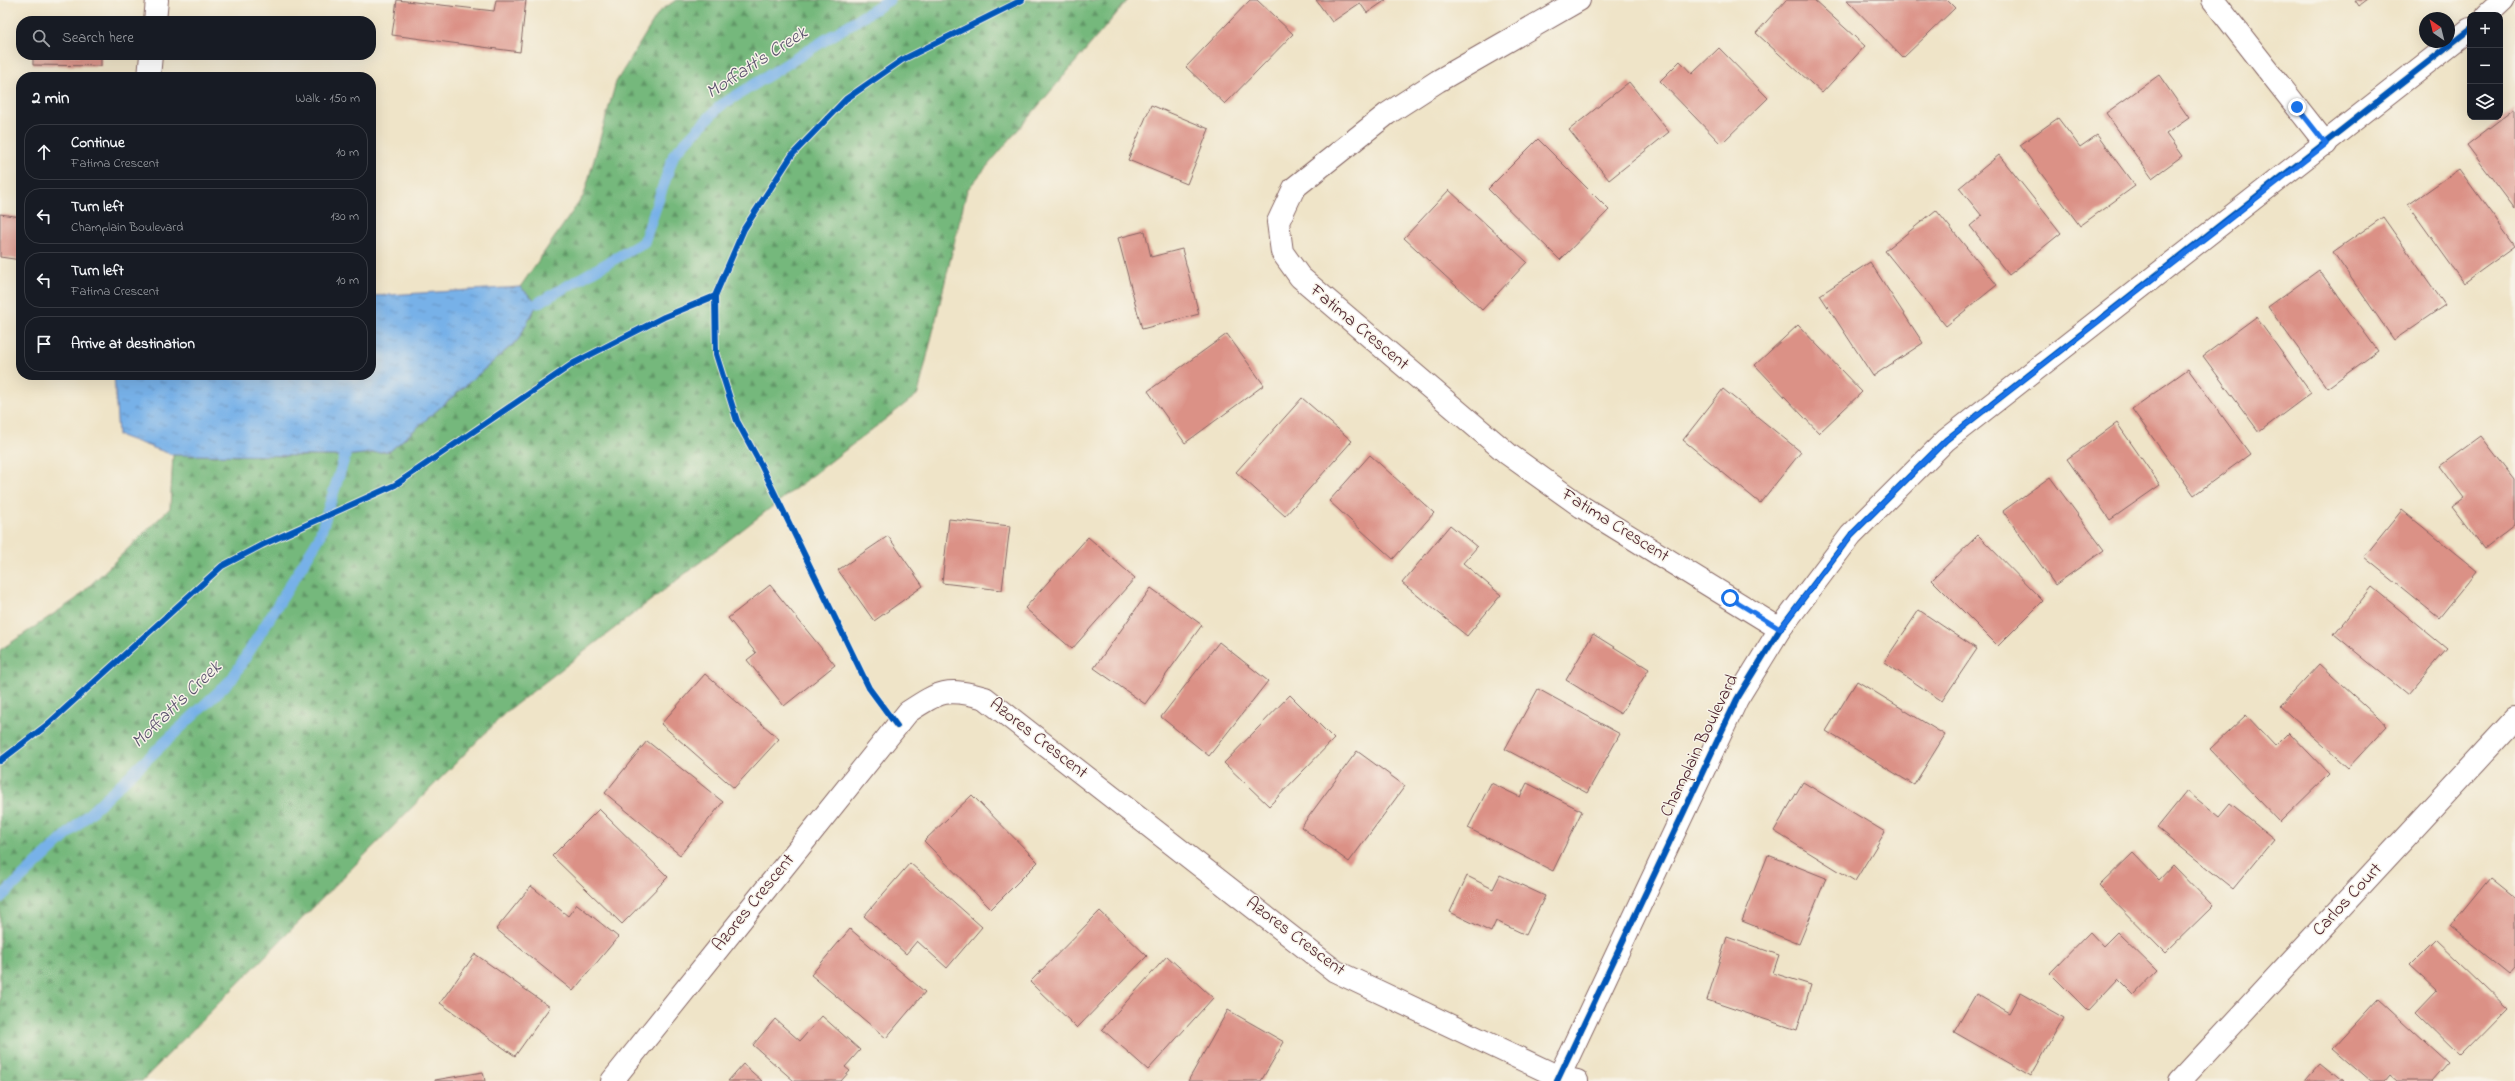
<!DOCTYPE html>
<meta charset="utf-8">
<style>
:root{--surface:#171b24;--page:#242831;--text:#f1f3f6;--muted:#9ea1a6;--line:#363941}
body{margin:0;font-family:"Indie Flower",sans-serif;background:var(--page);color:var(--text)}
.controls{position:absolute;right:12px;top:12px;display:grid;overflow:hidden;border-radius:8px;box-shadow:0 4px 16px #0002}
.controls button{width:36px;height:36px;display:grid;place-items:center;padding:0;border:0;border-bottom:1px solid var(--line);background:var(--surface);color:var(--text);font:20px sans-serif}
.compass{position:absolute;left:2419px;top:12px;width:36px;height:36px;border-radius:50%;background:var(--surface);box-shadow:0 4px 16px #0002;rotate:325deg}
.stop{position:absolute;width:12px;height:12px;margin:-9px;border:3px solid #1a73e8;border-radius:50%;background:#fff}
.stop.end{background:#1a73e8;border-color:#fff;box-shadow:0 1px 4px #0008}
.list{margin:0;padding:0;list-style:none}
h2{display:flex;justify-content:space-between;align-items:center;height:52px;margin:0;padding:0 16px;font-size:17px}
h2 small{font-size:13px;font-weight:400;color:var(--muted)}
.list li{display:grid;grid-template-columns:26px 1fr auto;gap:12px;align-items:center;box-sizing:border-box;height:56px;margin:0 8px 8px;padding:0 8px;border:1px solid var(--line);border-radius:16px}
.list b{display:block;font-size:15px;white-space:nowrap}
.list p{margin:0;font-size:13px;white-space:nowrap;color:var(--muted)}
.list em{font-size:13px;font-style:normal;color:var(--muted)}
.icon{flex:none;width:22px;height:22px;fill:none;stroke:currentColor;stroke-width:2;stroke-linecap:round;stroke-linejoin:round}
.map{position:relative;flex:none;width:2515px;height:1081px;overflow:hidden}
.search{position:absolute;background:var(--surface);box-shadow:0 4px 16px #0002;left:16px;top:16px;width:360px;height:44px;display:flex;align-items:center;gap:10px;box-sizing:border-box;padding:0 14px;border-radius:16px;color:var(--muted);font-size:15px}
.panel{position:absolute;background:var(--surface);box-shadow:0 4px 16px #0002;left:16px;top:72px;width:360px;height:308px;border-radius:16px}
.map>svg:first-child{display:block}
.forest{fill:url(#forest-firs);stroke:#5f6c54}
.water{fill:url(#water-ripples);stroke:#60688a}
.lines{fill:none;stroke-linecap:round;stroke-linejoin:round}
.stream{stroke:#77b1e8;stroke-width:11}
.building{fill:#db9186}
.minor-casing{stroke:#846462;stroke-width:24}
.minor{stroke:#fff;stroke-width:22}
.cycleway-casing{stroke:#f7f3e8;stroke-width:8}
.cycleway{stroke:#0057b8;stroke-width:6}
.route{stroke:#1a73e8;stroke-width:5}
.labels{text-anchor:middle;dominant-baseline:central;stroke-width:3;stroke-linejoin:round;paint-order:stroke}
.street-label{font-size:18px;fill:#4a1f2b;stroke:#f7f3e8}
.water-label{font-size:19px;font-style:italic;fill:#5a526d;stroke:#f7f3e8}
</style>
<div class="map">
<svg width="2515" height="1081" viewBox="0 0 2515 1081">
<defs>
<pattern id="forest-firs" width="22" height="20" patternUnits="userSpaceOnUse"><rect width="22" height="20" fill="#74b87c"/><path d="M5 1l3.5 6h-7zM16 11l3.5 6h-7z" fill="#619566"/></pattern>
<pattern id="water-ripples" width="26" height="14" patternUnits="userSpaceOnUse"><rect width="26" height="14" fill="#77b1e8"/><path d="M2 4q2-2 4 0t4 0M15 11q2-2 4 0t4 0" fill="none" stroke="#648fbc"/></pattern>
</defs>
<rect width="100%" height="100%" fill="#f7f3e8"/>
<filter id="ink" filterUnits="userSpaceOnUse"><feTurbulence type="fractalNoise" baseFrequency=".025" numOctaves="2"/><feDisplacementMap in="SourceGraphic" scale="8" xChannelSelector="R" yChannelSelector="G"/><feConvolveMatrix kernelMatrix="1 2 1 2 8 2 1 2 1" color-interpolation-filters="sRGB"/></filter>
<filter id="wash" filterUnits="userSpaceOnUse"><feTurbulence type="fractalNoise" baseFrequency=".012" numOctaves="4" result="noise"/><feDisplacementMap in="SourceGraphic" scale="16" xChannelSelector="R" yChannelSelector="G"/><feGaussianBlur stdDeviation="0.9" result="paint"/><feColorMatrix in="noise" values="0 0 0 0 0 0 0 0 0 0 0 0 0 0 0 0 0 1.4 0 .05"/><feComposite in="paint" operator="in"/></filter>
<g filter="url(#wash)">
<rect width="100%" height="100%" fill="#efe4c8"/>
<path class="forest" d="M676,0H1128L967,190L918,394L506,712L142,1081H0V650L76,599L170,508L173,455L345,456L390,451L518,340L538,303L520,287L584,195L616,82L659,12Z"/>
<path class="water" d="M520,287L538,303L518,340L390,451L345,456L173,455L118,435L114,375H371V296Z"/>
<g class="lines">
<g class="stream">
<path d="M538,303L644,242L674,154L720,106L889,0"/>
<path d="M0,898L232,679L319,538L345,456"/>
</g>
</g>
<g id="blocks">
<g class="building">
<path d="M397,0L494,11L496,0H526L520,52L392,35Z"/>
<path d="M1250,0H1257L1293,34L1225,104L1186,67Z"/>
<path d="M1316,0H1386L1367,13L1360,3L1332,22Z"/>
<path d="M1786,0H1814L1865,46L1822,93L1756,33Z"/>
<path d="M1847,0H1947L1955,8L1903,58Z"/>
<path d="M2355,0H2367L2359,6Z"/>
<path d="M1719,48L1768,98L1721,144L1660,81L1680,61L1692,74Z"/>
<path d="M33,55H101V66L33,65Z"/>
<path d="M2159,75L2189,118L2166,134L2182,156L2152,178L2106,113Z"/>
<path d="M1629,82L1669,132L1609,180L1569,130Z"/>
<path d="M1151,105L1209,129L1187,184L1128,160Z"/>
<path d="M2515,108V209L2467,145Z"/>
<path d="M2058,118L2080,147L2097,135L2135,186L2080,226L2020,145Z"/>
<path d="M1538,139L1609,210L1560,260L1488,189Z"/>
<path d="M1999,155L2061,233L2009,275L1970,226L1982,216L1959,188Z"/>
<path d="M2459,169L2515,246L2464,283L2408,205Z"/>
<path d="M1449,190L1527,262L1482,310L1404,238Z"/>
<path d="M1936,210L1997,285L1946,326L1885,251Z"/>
<path d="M0,214L21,217V260L0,257Z"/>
<path d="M2383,217L2445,305L2394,340L2333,252Z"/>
<path d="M1145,231L1151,257L1182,249L1199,314L1142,329L1118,238Z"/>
<path d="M1870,262L1923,343L1873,376L1820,295Z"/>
<path d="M2319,270L2378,351L2327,388L2268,307Z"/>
<path d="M2256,317L2311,393L2259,432L2203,356Z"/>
<path d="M1798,325L1862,392L1819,433L1755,365Z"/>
<path d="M1227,334L1264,385L1185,443L1148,391Z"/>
<path d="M2188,369L2250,454L2194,495L2132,409Z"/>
<path d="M1723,389L1801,452L1760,503L1683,440Z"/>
<path d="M1302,398L1352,441L1285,516L1236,472Z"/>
<path d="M2117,423L2160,485L2110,520L2067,459Z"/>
<path d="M2481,436L2515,480V525L2484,549L2452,507L2464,498L2440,466Z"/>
<path d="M1370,455L1434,513L1393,559L1329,501Z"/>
<path d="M2050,477L2104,550L2055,585L2003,511Z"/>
<path d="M2402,510L2477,571L2439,618L2364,557Z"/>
<path d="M949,519L1010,526L1002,590L942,583Z"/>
<path d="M1450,525L1477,547L1463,563L1501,595L1467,636L1402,583Z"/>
<path d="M1978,535L2043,601L1998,646L1932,580Z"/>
<path d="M888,536L923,586L874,621L838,570Z"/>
<path d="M1088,537L1135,578L1072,649L1025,608Z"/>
<path d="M770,585L835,665L784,706L747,660L756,653L728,618Z"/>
<path d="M2372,587L2447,649L2408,695L2334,634Z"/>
<path d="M1151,588L1202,625L1145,704L1094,668Z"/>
<path d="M1919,610L1977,649L1942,701L1884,662Z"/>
<path d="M1593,634L1649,669L1621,714L1566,680Z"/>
<path d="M1219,642L1268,681L1209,756L1161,717Z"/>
<path d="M2319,664L2387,726L2348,768L2280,706Z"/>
<path d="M705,674L779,739L734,788L661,724Z"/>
<path d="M1857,681L1945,735L1914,785L1826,731Z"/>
<path d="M1538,689L1620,734L1587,793L1505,749Z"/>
<path d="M1290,695L1334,739L1269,806L1224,763Z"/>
<path d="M2246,715L2275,746L2289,732L2329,774L2280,822L2210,749Z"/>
<path d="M647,741L723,802L680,855L605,793Z"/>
<path d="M1357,751L1405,786L1349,862L1301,827Z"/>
<path d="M1803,782L1885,832L1855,881L1774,831Z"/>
<path d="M1491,783L1520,797L1527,783L1582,811L1553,871L1468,828Z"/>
<path d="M2187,791L2219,817L2230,804L2274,839L2233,889L2157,828Z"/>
<path d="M972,795L1038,862L991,909L924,841Z"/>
<path d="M599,809L668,877L622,924L552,856Z"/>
<path d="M2133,853L2159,880L2173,865L2213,906L2165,953L2099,886Z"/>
<path d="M1768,855L1826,878L1799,944L1742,921Z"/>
<path d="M910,863L982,927L947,968L917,941L906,954L864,916Z"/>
<path d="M1500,875L1545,896L1526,935L1496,921L1491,932L1450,912L1467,876L1493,889Z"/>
<path d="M2490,878L2515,898V968L2509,975L2450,927Z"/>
<path d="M531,886L568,916L577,904L618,937L573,991L496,929Z"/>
<path d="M1100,911L1147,956L1077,1028L1030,982Z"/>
<path d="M850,929L925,992L886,1038L811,975Z"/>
<path d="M2090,932L2103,946L2117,932L2157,971L2134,995L2118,979L2088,1011L2050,973Z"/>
<path d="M1727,937L1779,955L1773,973L1811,985L1797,1030L1707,1000Z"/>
<path d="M2435,940L2507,1009L2461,1056L2416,1012L2437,990L2410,965Z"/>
<path d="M475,954L550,1007L515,1056L440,1003Z"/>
<path d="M1167,956L1213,998L1148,1070L1102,1029Z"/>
<path d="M2020,993L2064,1018L2031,1076L1954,1032L1976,994L2009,1013Z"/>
<path d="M2378,999L2448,1063L2432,1081H2397L2390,1075L2385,1081H2371L2333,1048Z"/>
<path d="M1228,1010L1284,1042L1261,1081H1188Z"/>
<path d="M822,1016L860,1050L845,1067L850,1071L841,1081H794L753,1045L775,1019L800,1041Z"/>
<path d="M2321,1062L2344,1081H2304Z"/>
<path d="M743,1064L762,1081H728Z"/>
<path d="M483,1072L485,1081H435V1080Z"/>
</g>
</g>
</g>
<g filter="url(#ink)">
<use href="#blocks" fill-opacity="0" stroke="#846462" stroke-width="1"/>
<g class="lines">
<defs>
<g id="minor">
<path d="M1579,0L1438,81L1387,114L1294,188L1278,222L1282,252L1300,277L1508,454L1582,507L1780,629"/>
<path d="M2213,0L2326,144"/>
<path d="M2487,15L2503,0"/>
<path d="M155,21L157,0"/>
<path d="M149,77L151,55"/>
<path d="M612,1081L908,712C940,691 947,687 985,698L1335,971L1559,1077L1577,1081"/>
<path d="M1557,1081L1737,699L1780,629L1851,535L1946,440L2470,29"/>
<path d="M2180,1081L2515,719"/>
</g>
</defs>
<use href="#minor" class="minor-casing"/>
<use href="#minor" class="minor"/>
<defs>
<g id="cycleway">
<path d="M897,726L869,688L761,465L737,421L716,354L715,296L744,229L792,155L846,99L902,60L1022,0"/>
<path d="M0,761L47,725L222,566L262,545L395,485L574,363L664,317L715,296"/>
<path d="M1557,1081L1737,699L1780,629L1851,535L1946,440L2470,29"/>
</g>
</defs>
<use href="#cycleway" class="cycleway-casing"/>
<use href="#cycleway" class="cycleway"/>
</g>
</g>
<g class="lines" filter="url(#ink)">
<path class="route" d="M1730,598L1780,629L1851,535L1946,440L2326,144L2297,107"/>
</g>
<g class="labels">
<g class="street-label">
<text transform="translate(1359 328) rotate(40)">Fatima Crescent</text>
<text transform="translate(1615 526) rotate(32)">Fatima Crescent</text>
<text transform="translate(1038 739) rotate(38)">Azores Crescent</text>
<text transform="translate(1700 746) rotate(-64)">Champlain Boulevard</text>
<text transform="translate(2348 900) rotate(-47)">Carlos Court</text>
<text transform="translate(754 903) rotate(-51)">Azores Crescent</text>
<text transform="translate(1295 937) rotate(37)">Azores Crescent</text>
</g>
<g class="water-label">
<text transform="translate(757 63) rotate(-33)">Moffatt's Creek</text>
<text transform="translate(177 705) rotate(-44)">Moffatt's Creek</text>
</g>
</g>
</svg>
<div class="controls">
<button>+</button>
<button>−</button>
<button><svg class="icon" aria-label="layers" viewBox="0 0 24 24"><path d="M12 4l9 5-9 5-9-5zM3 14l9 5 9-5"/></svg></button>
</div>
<svg class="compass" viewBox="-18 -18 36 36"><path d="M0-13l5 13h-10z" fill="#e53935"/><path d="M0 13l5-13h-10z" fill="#9ea1a6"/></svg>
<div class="stop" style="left:1730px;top:598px"></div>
<div class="stop end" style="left:2297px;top:107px"></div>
<div class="search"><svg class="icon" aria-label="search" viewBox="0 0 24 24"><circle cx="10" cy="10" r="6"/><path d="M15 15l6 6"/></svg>Search here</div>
<section class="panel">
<h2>2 min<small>Walk · 150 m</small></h2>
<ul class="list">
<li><svg class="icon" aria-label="ahead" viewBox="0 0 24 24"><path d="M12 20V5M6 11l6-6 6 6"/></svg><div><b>Continue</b><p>Fatima Crescent</p></div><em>10 m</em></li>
<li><svg class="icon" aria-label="left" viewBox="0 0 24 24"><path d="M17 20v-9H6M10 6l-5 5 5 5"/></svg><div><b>Turn left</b><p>Champlain Boulevard</p></div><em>130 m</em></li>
<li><svg class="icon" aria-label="left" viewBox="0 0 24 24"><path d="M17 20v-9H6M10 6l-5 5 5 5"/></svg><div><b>Turn left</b><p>Fatima Crescent</p></div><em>10 m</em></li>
<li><svg class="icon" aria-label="arrive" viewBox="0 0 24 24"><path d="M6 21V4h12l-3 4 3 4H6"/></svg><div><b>Arrive at destination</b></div></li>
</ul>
</section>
</div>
